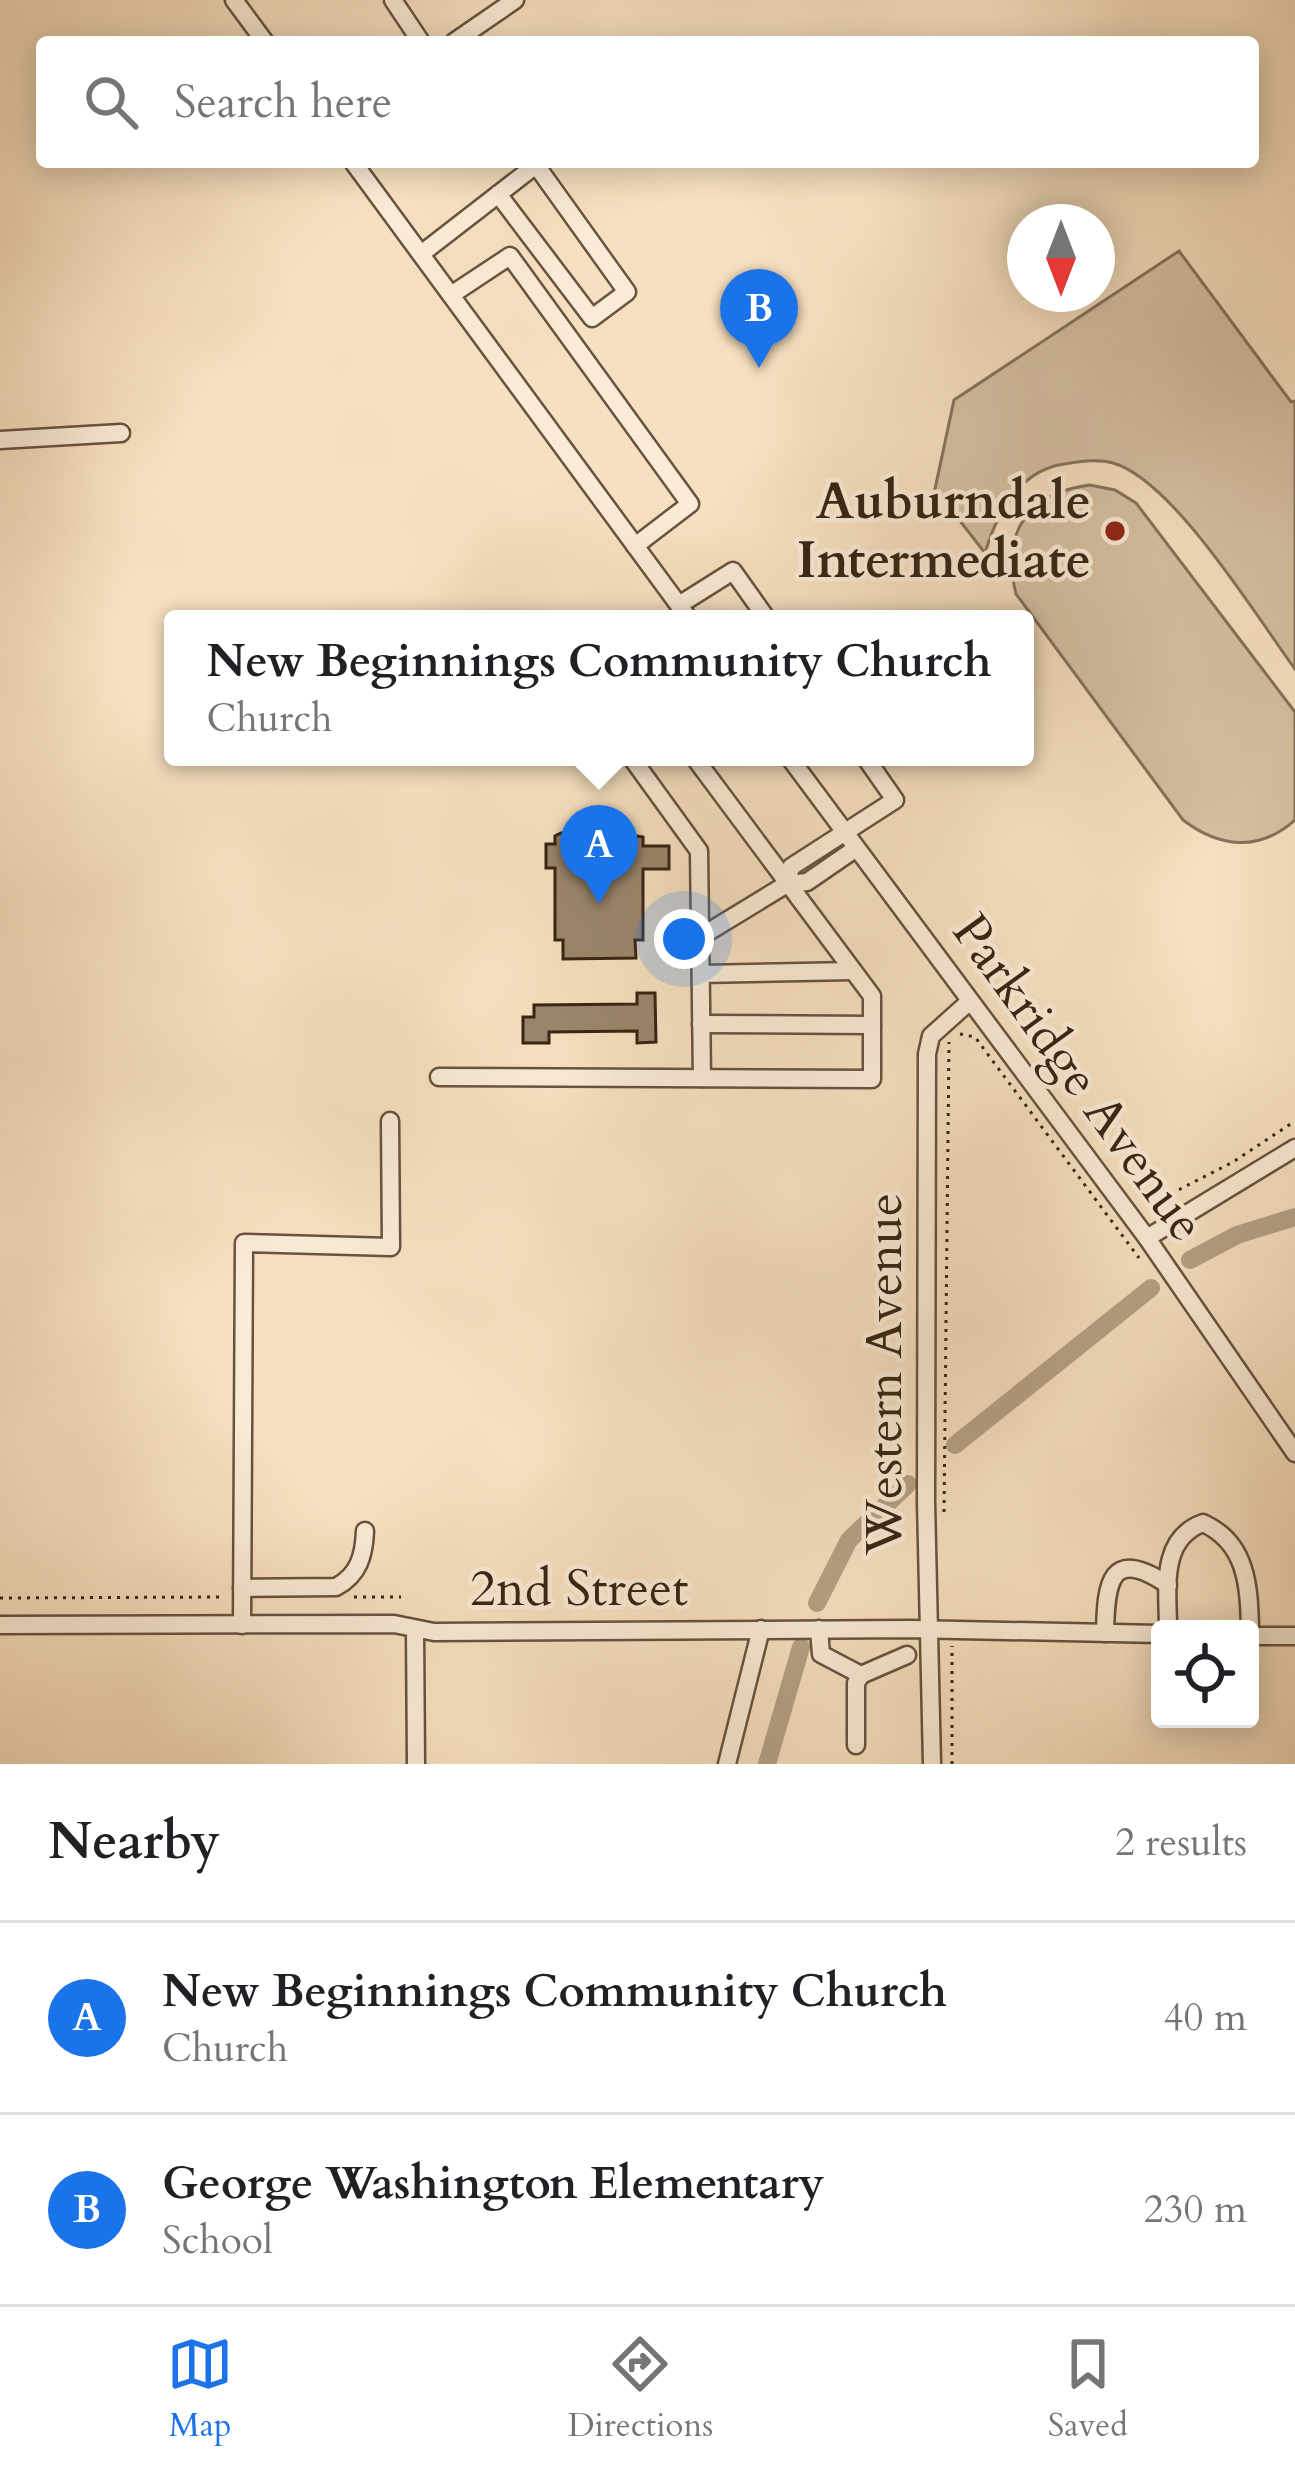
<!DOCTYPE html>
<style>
:root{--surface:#fff;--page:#f2f2f2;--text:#202124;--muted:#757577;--line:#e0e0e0;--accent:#1a73e8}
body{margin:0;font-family:Cardo,serif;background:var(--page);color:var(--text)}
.controls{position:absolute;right:36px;bottom:36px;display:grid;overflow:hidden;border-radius:12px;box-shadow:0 6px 30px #0003}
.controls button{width:108px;height:108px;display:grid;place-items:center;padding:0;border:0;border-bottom:3px solid var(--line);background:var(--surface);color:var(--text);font:60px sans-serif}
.compass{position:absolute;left:1007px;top:204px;width:108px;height:108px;border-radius:50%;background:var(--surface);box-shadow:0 6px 30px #0003;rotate:180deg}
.you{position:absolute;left:684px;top:939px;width:42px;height:42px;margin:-30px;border:9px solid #fff;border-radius:50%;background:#1a73e8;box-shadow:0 0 0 18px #1a73e833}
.badge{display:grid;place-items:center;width:78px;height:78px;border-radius:50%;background:var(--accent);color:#fff;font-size:39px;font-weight:700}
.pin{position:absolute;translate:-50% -99px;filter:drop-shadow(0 3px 6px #0008)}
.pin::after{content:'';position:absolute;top:63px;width:42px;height:36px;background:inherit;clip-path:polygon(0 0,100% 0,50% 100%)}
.popup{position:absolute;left:164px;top:610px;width:870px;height:156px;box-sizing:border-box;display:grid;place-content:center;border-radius:12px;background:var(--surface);filter:drop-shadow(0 3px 9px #0005);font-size:39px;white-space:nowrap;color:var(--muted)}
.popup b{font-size:45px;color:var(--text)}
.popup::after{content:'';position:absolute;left:50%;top:100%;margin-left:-24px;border:24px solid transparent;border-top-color:var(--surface)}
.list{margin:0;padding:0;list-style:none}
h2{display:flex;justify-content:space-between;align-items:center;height:156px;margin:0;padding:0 48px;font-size:51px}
h2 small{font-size:39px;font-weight:400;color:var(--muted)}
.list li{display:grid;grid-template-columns:78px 1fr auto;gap:36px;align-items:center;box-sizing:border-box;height:192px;padding:0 48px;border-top:3px solid var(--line)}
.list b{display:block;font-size:45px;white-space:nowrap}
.list p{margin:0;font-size:39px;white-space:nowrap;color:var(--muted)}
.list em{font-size:39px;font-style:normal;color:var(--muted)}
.icon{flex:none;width:66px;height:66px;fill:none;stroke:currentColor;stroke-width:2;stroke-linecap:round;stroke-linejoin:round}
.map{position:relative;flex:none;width:1295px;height:1764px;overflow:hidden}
.search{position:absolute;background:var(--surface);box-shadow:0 6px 30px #0003;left:36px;right:36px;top:36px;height:132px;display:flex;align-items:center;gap:30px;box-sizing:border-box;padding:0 42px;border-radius:12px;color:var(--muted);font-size:45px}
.sheet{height:540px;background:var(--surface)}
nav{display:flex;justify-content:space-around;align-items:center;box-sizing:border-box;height:168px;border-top:3px solid var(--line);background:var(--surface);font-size:33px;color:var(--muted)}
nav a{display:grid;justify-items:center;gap:6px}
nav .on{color:var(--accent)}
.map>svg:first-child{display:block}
.green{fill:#d6c0a3;stroke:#86725c;stroke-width:3}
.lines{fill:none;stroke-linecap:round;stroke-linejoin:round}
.canal{stroke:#b6a086;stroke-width:18}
.building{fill:#9b866d;stroke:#372414;stroke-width:3}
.minor-casing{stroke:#67533f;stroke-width:21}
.path{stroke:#372414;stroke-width:3;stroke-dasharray:3 6;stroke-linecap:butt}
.minor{stroke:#faebd6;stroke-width:16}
.poi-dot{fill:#8f2418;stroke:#faebd6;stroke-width:4.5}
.labels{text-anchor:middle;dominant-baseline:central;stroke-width:9;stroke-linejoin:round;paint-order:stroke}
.poi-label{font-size:51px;font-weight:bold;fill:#372414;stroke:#faebd6;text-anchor:end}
.street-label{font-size:51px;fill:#372414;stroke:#faebd6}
</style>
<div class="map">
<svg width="1295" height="1764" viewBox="0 0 1295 1764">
<rect width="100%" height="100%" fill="#f7e0c0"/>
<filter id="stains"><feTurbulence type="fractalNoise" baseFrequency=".00167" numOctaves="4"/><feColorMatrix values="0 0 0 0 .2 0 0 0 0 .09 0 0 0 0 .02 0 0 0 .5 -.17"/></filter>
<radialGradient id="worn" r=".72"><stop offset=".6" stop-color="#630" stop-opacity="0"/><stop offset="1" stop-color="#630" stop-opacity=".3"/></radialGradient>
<g class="green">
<path d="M1179,251L1291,402L1295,401V669C1256,616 1173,480 1113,463C1096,458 1075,462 1058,465C1016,475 996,516 985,553L935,489L954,400Z"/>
<path d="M1090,485L1115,490L1136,503L1295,712V820C1259,852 1220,848 1183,820L1016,594C1001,533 1027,493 1090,485Z"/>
</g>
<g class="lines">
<g class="canal">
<path d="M1190,1260L1237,1235L1295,1217"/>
<path d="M955,1445L1151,1288"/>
<path d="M817,1603L849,1540L908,1484"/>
<path d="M767,1764L801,1647"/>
</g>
</g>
<g class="building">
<path d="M580,828H618V833L643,837V846H669V869H643V940H635L636,958L563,959V940H555V868H546V844H555V836L561,833H580Z"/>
<path d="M637,993H655L656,1042L637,1043V1031L549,1032V1043H523V1017H534V1005L637,1004Z"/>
</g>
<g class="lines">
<defs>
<g id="minor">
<path d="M234,0L265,42"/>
<path d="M393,0L421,42"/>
<path d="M454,42L515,0"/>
<path d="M353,162L689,619"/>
<path d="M421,254L536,165L627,292L592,318L498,194"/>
<path d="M451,295L510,256L690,504L635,546"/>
<path d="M0,440L121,433"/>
<path d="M679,605L733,571L767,619"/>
<path d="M631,757L699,851L702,1078"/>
<path d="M789,757L1147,1238L1295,1453"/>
<path d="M787,884L791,867L895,800L865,757"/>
<path d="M700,937L787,884L807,882L855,849"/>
<path d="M701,974L853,971"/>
<path d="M701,1024L872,1025"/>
<path d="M439,1077L872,1079V996L694,757"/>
<path d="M1147,1238L1295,1148"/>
<path d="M242,1588L336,1587C359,1575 364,1555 365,1531"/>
<path d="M0,1625L394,1624L434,1632L910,1629L1160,1634"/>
<path d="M242,1625L244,1243L391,1247L390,1121"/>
<path d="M415,1629L416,1764"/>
<path d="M819,1629L821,1654L861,1675"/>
<path d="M1168,1629C1168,1590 1159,1539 1203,1523C1247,1543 1249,1586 1250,1629"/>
<path d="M1105,1633C1106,1582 1110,1546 1168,1585"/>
<path d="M1250,1636H1295"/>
<path d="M856,1745V1683L861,1675L907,1655"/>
<path d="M727,1764L761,1629"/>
<path d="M932,1764L926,1501L927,1054L931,1036L970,1001"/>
</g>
</defs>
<use href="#minor" class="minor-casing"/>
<g class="path">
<path d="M960,1034L975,1037L1139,1258"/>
<path d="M1147,1206L1233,1162L1295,1121"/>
<path d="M944,1512L949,1042"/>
<path d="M354,1597H401"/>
<path d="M0,1598L225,1597"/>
<path d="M952,1764V1646"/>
</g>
<use href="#minor" class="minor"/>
</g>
<circle class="poi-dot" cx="1115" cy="531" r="12"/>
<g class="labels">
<g class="poi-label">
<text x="1091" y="502">Auburndale<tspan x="1091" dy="59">Intermediate</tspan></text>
</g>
<g class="street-label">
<text transform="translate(1078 1078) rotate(54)">Parkridge Avenue</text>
<text transform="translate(885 1374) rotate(-90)">Western Avenue</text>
<text x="579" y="1589">2nd Street</text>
</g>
</g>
<rect width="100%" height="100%" filter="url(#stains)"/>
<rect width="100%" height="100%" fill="url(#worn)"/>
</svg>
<div class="controls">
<button><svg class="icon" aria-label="locate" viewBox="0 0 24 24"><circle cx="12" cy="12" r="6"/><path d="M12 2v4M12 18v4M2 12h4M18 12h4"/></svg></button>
</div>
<svg class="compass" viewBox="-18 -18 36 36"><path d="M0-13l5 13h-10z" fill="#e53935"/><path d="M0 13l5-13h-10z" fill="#757577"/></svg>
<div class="you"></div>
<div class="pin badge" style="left:599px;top:904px">A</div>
<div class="popup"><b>New Beginnings Community Church</b>Church</div>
<div class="pin badge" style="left:759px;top:368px">B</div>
<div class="search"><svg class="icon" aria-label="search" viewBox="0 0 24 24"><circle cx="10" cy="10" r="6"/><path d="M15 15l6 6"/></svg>Search here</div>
</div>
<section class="sheet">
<h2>Nearby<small>2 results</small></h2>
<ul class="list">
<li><span class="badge">A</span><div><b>New Beginnings Community Church</b><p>Church</p></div><em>40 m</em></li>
<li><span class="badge">B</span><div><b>George Washington Elementary</b><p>School</p></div><em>230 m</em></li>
</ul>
</section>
<nav>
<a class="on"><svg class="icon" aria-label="map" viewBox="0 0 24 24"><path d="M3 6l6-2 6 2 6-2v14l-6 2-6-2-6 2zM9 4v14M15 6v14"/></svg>Map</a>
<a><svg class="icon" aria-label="directions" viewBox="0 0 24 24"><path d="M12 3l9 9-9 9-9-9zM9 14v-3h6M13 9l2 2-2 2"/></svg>Directions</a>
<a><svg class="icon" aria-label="saved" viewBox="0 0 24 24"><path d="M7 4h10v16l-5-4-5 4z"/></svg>Saved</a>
</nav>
